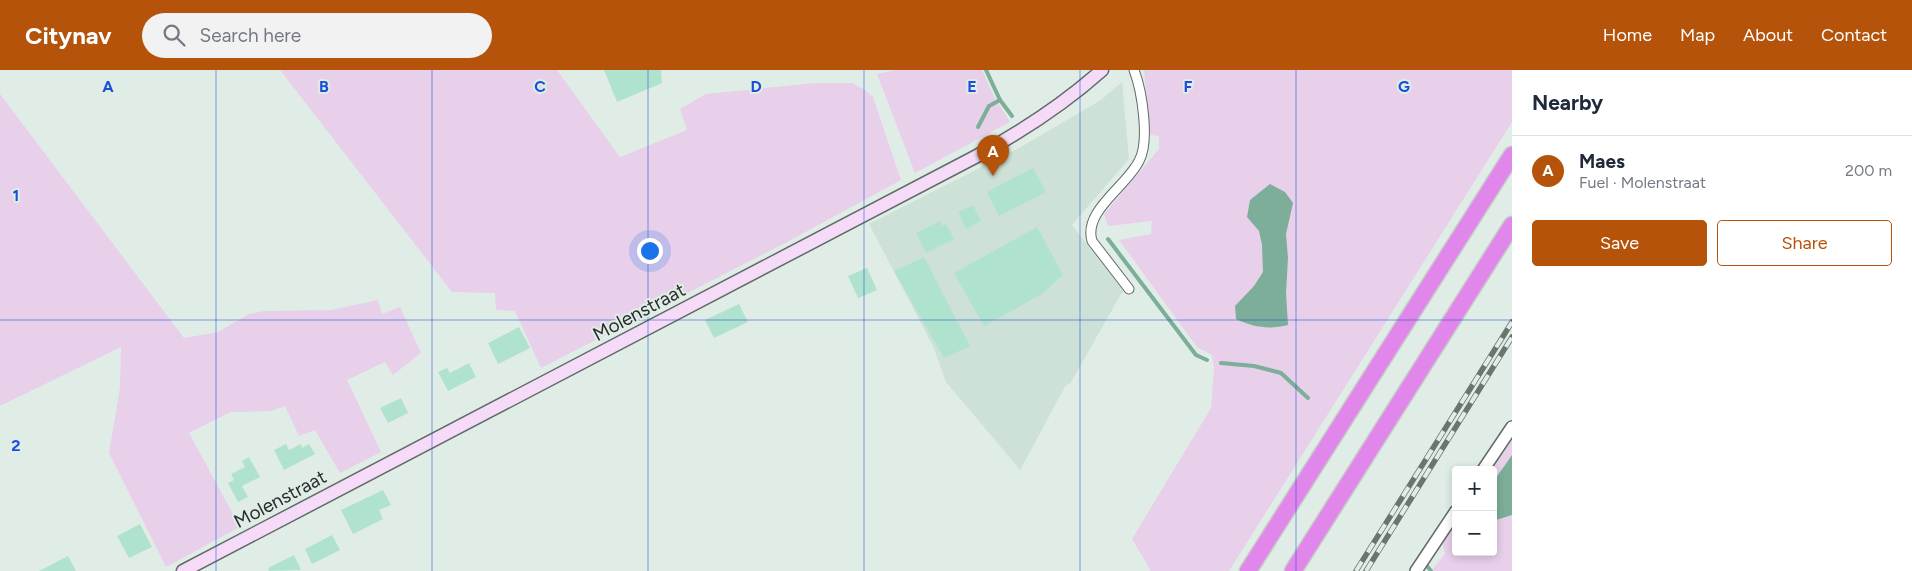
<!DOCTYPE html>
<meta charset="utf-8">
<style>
:root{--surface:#fff;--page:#f2f2f3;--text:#1f2937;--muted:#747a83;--line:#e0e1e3;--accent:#b45309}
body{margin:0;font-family:Figtree,sans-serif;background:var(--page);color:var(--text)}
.controls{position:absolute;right:15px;bottom:15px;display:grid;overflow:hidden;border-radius:5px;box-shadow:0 2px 8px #0003}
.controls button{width:45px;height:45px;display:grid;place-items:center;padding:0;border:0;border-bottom:1px solid var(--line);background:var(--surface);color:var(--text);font:25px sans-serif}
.you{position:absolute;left:649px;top:180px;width:18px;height:18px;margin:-12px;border:4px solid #fff;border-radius:50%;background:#1a73e8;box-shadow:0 0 0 8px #1a73e833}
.badge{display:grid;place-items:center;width:32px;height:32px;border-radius:50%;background:var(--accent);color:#fff;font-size:16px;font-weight:700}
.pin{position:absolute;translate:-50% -41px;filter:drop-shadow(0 1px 2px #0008)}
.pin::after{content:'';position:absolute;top:26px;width:18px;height:15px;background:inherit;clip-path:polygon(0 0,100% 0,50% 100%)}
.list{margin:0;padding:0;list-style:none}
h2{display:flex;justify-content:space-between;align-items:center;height:65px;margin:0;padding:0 20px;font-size:21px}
h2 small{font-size:16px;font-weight:400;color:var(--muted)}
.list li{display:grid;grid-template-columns:32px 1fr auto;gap:15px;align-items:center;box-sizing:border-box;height:70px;padding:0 20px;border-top:1px solid var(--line)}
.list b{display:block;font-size:19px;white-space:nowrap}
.list p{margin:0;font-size:16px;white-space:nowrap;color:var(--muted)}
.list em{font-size:16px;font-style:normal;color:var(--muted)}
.actions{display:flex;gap:10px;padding:15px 20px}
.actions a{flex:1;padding:11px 0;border:1px solid var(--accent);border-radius:5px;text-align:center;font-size:18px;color:var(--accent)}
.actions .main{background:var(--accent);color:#fff}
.icon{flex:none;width:28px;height:28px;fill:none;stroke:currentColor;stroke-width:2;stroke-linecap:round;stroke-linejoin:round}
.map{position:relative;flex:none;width:1512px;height:501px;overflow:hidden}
header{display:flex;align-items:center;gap:30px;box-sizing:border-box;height:70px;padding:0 25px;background:var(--accent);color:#fff}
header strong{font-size:24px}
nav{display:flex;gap:28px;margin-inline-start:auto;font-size:18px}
.search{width:350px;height:45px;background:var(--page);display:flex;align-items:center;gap:12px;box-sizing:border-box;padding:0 18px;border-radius:28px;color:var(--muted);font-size:19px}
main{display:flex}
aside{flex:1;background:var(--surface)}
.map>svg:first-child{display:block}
.built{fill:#cde1d7}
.green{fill:#e8cfea}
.water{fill:#7dae99}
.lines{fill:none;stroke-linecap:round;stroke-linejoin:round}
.stream{stroke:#7dae99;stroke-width:4}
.building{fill:#b0e3cd}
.minor-casing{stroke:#606b66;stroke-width:11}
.tertiary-casing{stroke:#606b66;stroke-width:14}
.secondary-casing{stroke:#606b66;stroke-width:15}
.motorway-casing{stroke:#c7c8c8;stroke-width:19}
.minor{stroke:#fff;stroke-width:9}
.tertiary{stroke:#fff;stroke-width:11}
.secondary{stroke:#f6dbf9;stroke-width:12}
.motorway{stroke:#e187eb;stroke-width:16}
.rail-casing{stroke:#6c7470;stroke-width:5.5}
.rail{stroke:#e0ede7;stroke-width:4;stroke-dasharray:11;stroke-linecap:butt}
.grid{fill:none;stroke:#1d4ed8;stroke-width:1;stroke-opacity:0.55}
.labels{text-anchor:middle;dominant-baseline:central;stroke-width:4;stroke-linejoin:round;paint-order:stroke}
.street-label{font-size:19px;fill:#292d2b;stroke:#e0ede7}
.grid-label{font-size:16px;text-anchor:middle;font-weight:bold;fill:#1d4ed8;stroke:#e0ede7;stroke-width:4;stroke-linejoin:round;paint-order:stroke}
</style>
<header>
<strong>Citynav</strong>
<div class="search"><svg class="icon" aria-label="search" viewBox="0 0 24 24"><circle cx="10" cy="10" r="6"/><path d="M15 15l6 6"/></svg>Search here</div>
<nav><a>Home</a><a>Map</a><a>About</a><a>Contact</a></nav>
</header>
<main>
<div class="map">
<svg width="1512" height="501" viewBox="0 0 1512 501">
<rect width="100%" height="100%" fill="#e0ede7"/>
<path class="built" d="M1122,12L1129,89L1072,155L1124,222L1121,224L1070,314L1066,315L1020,400L946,312L933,276L869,154L1021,77L1101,30Z"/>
<g class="green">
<path d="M280,0H557L620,87L687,60L680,39L706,24L815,13H852L865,20L873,27L901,110L789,171L541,298L515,241L496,240L495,223L452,222Z"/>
<path d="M896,0H982L994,27L1010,52L915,103L877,4Z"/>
<path d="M1144,0H1512V52L1229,501H1151L1132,469L1211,338L1214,298L1212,285L1197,277L1119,170L1151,164L1152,151L1108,156L1104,144L1159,79V66L1150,65Z"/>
<path d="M0,24L184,268L218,262L249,244L264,241L331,240L378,230L382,244L400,237L421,283L393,305L385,292L347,310L381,382L340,403L315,360L299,366L285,336L271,341L231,342L189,363L240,457L166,497L109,383L120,318L121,277L0,336Z"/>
<path d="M1512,369V385L1493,412V400H1491Z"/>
<path d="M1512,445V501H1431L1445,484L1442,473L1456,453V482H1493V451Z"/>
</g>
<g class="water">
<path d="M1270,114L1285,122L1293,133L1286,164L1288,188L1286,223L1288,255C1269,260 1253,257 1236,249L1235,236L1254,216L1263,202L1262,175L1259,161L1247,147L1250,130Z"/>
<path d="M1512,385V445L1493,451V412Z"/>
</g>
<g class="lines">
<g class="stream">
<path d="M986,0L1000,30L1012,46"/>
<path d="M978,57L989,36L1000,30"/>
<path d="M1108,169L1196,285L1207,290"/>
<path d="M1221,293L1254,296L1281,303L1308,328"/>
<path d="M1427,496L1431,501"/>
</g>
</g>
<g class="building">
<path d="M604,0H661L662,13L617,32Z"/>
<path d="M1033,98L1046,122L999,146L987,122Z"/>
<path d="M973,135L981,151L966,159L958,142Z"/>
<path d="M940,151L942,156L946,154L954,169L926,183L916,163Z"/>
<path d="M1037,157L1063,205L1042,224L984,256L954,203Z"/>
<path d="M924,187L970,276L944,288L894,201Z"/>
<path d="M867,198L877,220L858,228L848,206Z"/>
<path d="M739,234L748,252L714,268L705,250Z"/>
<path d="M519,257L530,278L498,294L488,273Z"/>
<path d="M469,293L476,307L448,321L438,302L447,298L450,303Z"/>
<path d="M401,328L408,343L388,353L380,338Z"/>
<path d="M286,374L289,380L301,374L302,378L309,374L315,384L284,400L274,380Z"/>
<path d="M249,387L260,407L242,416L248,427L238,432L228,413L234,410L231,404L245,397L242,391Z"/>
<path d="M383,420L391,435L379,440L383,449L353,464L341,440Z"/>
<path d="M140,454L152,477L129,488L117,466Z"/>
<path d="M332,465L340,480L312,494L305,479Z"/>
<path d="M294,485L301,500L269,501L268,498Z"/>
<path d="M68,486L76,501H39Z"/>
</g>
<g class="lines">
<defs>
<path id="minor" d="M1129,219L1092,171C1083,141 1126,117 1139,91C1150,71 1142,21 1134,0"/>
<g id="tertiary">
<path d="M1483,400L1512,357"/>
<path d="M1416,501L1456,441"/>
</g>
<path id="secondary" d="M183,501L975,87C1021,62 1063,35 1102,0"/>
<g id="motorway">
<path d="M1248,501L1512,85"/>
<path d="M1293,501L1512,155"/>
</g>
</defs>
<use href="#minor" class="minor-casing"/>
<use href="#tertiary" class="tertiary-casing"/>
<use href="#secondary" class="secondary-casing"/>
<use href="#motorway" class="motorway-casing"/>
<use href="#minor" class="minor"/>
<use href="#tertiary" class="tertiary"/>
<use href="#secondary" class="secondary"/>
<use href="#motorway" class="motorway"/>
<defs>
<g id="rail">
<path d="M1356,501L1512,252"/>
<path d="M1366,501L1512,267"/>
</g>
</defs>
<use href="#rail" class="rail-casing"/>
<use href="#rail" class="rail"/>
</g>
<path class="grid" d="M216,0V501M432,0V501M648,0V501M864,0V501M1080,0V501M1296,0V501M0,250H1512"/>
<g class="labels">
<g class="street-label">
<text transform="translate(639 242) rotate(-28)">Molenstraat</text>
<text transform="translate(280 429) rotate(-28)">Molenstraat</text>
</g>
</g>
<g class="grid-label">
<text x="108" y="22">A</text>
<text x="324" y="22">B</text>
<text x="540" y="22">C</text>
<text x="756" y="22">D</text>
<text x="972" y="22">E</text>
<text x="1188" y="22">F</text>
<text x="1404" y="22">G</text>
<text x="16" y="131">1</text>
<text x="16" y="381">2</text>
</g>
</svg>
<div class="controls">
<button>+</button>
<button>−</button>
</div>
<div class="you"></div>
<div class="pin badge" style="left:993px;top:106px">A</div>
</div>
<aside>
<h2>Nearby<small></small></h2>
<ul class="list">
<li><span class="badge">A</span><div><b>Maes</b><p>Fuel · Molenstraat</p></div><em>200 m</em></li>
</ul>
<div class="actions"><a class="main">Save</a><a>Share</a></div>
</aside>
</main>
